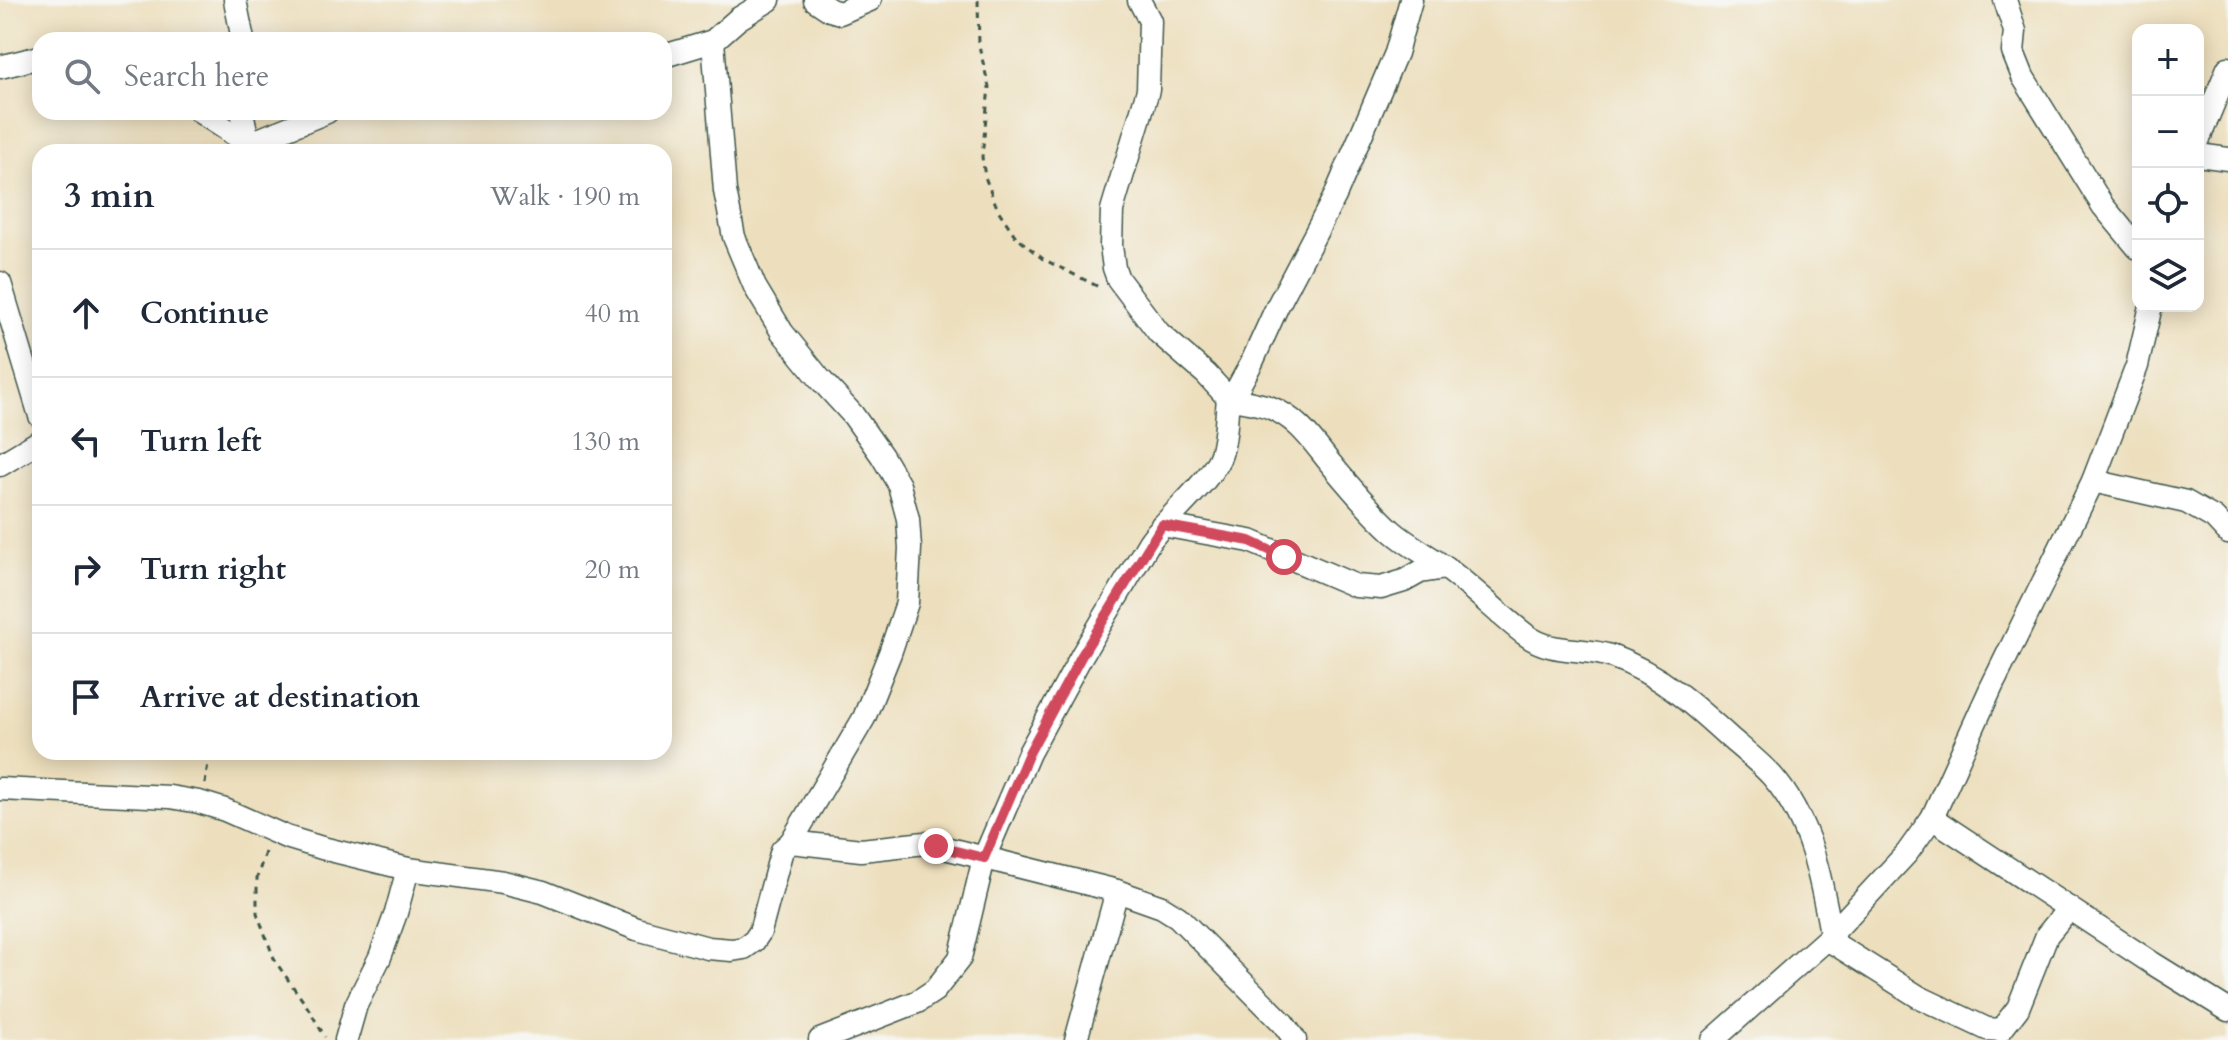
<!DOCTYPE html>
<meta charset="utf-8">
<style>
:root{--surface:#fff;--page:#f6f6f7;--text:#1f2937;--muted:#747a83;--line:#e0e1e3}
body{margin:0;font-family:Cardo,serif;background:var(--page);color:var(--text)}
.controls{position:absolute;right:24px;top:24px;display:grid;overflow:hidden;border-radius:16px;box-shadow:0 4px 20px #0003}
.controls button{width:72px;height:72px;display:grid;place-items:center;padding:0;border:0;border-bottom:2px solid var(--line);background:var(--surface);color:var(--text);font:40px sans-serif}
.stop{position:absolute;width:24px;height:24px;margin:-18px;border:6px solid #d1495b;border-radius:50%;background:#fff}
.stop.end{background:#d1495b;border-color:#fff;box-shadow:0 2px 8px #0008}
.list{margin:0;padding:0;list-style:none}
h2{display:flex;justify-content:space-between;align-items:center;height:104px;margin:0;padding:0 32px;font-size:34px}
h2 small{font-size:26px;font-weight:400;color:var(--muted)}
.list li{display:grid;grid-template-columns:52px 1fr auto;gap:24px;align-items:center;box-sizing:border-box;height:128px;padding:0 32px;border-top:2px solid var(--line)}
.list b{display:block;font-size:30px;white-space:nowrap}
.list em{font-size:26px;font-style:normal;color:var(--muted)}
.icon{flex:none;width:44px;height:44px;fill:none;stroke:currentColor;stroke-width:2;stroke-linecap:round;stroke-linejoin:round}
.map{position:relative;flex:none;width:2228px;height:1040px;overflow:hidden}
.search{position:absolute;background:var(--surface);box-shadow:0 4px 20px #0003;left:32px;top:32px;width:640px;height:88px;display:flex;align-items:center;gap:20px;box-sizing:border-box;padding:0 28px;border-radius:24px;color:var(--muted);font-size:30px}
.panel{position:absolute;background:var(--surface);box-shadow:0 4px 20px #0003;left:32px;top:144px;width:640px;height:616px;border-radius:24px}
.map>svg:first-child{display:block}
.lines{fill:none;stroke-linecap:round;stroke-linejoin:round}
.street-casing{stroke:#3e5549;stroke-width:25}
.path{stroke:#3e5549;stroke-width:3;stroke-dasharray:6 6;stroke-linecap:butt}
.street{stroke:#fff;stroke-width:22}
.route{stroke:#d1495b;stroke-width:10}
</style>
<div class="map">
<svg width="2228" height="1040" viewBox="0 0 2228 1040">
<rect width="100%" height="100%" fill="#f6f6f2"/>
<filter id="ink" filterUnits="userSpaceOnUse"><feTurbulence type="fractalNoise" baseFrequency=".0125" numOctaves="2"/><feDisplacementMap in="SourceGraphic" scale="16" xChannelSelector="R" yChannelSelector="G"/><feConvolveMatrix kernelMatrix="1 2 1 2 8 2 1 2 1" color-interpolation-filters="sRGB"/></filter>
<filter id="wash" filterUnits="userSpaceOnUse"><feTurbulence type="fractalNoise" baseFrequency=".006" numOctaves="4" result="noise"/><feDisplacementMap in="SourceGraphic" scale="32" xChannelSelector="R" yChannelSelector="G"/><feGaussianBlur stdDeviation="1.8" result="paint"/><feColorMatrix in="noise" values="0 0 0 0 0 0 0 0 0 0 0 0 0 0 0 0 0 1.4 0 .05"/><feComposite in="paint" operator="in"/></filter>
<g filter="url(#wash)">
<rect width="100%" height="100%" fill="#eddfbd"/>
</g>
<g filter="url(#ink)">
<g class="lines">
<defs>
<g id="street">
<path d="M235,0L243,40"/>
<path d="M815,0L830,10L840,13L870,0"/>
<path d="M1139,0L1150,21L1148,90L1112,210L1111,246L1114,268L1118,279L1159,333L1206,374L1228,398L1235,393L1252,362L1277,307L1335,196L1396,53L1411,0"/>
<path d="M2005,0L2015,31L2013,52L2023,77L2103,206L2138,248"/>
<path d="M713,41L725,191L734,237L755,287L782,332L820,379L853,415L882,456L899,485L908,519L910,548L907,603L890,653L864,718L791,842"/>
<path d="M664,56L713,41L738,19L769,0"/>
<path d="M0,67L40,57"/>
<path d="M200,112L249,144"/>
<path d="M242,112L249,144"/>
<path d="M2198,141L2228,68"/>
<path d="M239,152L258,140L327,112"/>
<path d="M2198,155L2228,159"/>
<path d="M0,283L40,416"/>
<path d="M0,465L40,441"/>
<path d="M2093,481L2186,502L2214,518L2228,533"/>
<path d="M1162,525L1250,541L1356,586L1381,588L1404,581L1420,572L1446,568"/>
<path d="M0,789L170,797L199,802L225,810L286,837L322,848L408,869L503,882L543,892L637,929L708,948L732,950L744,948L754,941L760,932L780,857L782,850L791,842L861,850L925,843L1117,891L1162,907L1178,917L1283,1023L1295,1040"/>
<path d="M1932,818L2152,963L2228,1010"/>
<path d="M1827,939L1919,997L1987,1029L2001,1030L2018,1008L2047,935L2069,908"/>
<path d="M346,1040L356,1005L380,957L396,913L408,869"/>
<path d="M820,1040L917,1002L935,990L960,958L984,858L1029,753L1082,655L1150,541C1167,517 1214,478 1221,454C1227,436 1226,416 1228,398C1241,401 1257,403 1269,407C1298,418 1313,442 1331,464C1350,487 1370,511 1392,531C1409,546 1430,556 1447,569C1475,589 1499,615 1526,635C1552,655 1585,646 1613,657C1660,674 1695,706 1731,739C1745,751 1760,763 1772,776C1810,819 1821,878 1831,933"/>
<path d="M1076,1040L1117,891"/>
<path d="M1713,1040L1827,939L1907,853L1932,818L1991,688L2093,481L2137,366L2151,306"/>
</g>
</defs>
<use href="#street" class="street-casing"/>
<g class="path">
<path d="M978,0L979,46L989,87L982,157L985,177L998,210L1016,237L1043,259L1099,287"/>
<path d="M205,784L208,763L206,752"/>
<path d="M265,852L257,878V913L275,961L308,1008L325,1037"/>
</g>
<use href="#street" class="street"/>
</g>
</g>
<g class="lines" filter="url(#ink)">
<path class="route" d="M936,846L984,858L1029,753L1082,655L1162,525L1250,541L1284,557"/>
</g>
</svg>
<div class="controls">
<button>+</button>
<button>−</button>
<button><svg class="icon" aria-label="locate" viewBox="0 0 24 24"><circle cx="12" cy="12" r="6"/><path d="M12 2v4M12 18v4M2 12h4M18 12h4"/></svg></button>
<button><svg class="icon" aria-label="layers" viewBox="0 0 24 24"><path d="M12 4l9 5-9 5-9-5zM3 14l9 5 9-5"/></svg></button>
</div>
<div class="stop" style="left:1284px;top:557px"></div>
<div class="stop end" style="left:936px;top:846px"></div>
<div class="search"><svg class="icon" aria-label="search" viewBox="0 0 24 24"><circle cx="10" cy="10" r="6"/><path d="M15 15l6 6"/></svg>Search here</div>
<section class="panel">
<h2>3 min<small>Walk · 190 m</small></h2>
<ul class="list">
<li><svg class="icon" aria-label="ahead" viewBox="0 0 24 24"><path d="M12 20V5M6 11l6-6 6 6"/></svg><div><b>Continue</b></div><em>40 m</em></li>
<li><svg class="icon" aria-label="left" viewBox="0 0 24 24"><path d="M17 20v-9H6M10 6l-5 5 5 5"/></svg><div><b>Turn left</b></div><em>130 m</em></li>
<li><svg class="icon" aria-label="right" viewBox="0 0 24 24"><path d="M7 20v-9h11M14 6l5 5-5 5"/></svg><div><b>Turn right</b></div><em>20 m</em></li>
<li><svg class="icon" aria-label="arrive" viewBox="0 0 24 24"><path d="M6 21V4h12l-3 4 3 4H6"/></svg><div><b>Arrive at destination</b></div></li>
</ul>
</section>
</div>
